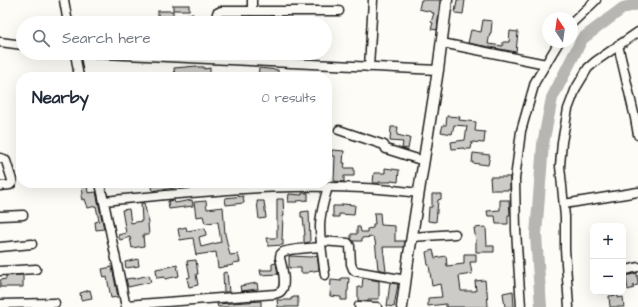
<!DOCTYPE html>
<meta charset="utf-8">
<style>
:root{--surface:#fff;--page:#f6f6f7;--text:#1f2937;--muted:#747a83;--line:#e0e1e3}
body{margin:0;font-family:"Architects Daughter",sans-serif;background:var(--page);color:var(--text)}
.controls{position:absolute;right:12px;bottom:12px;display:grid;overflow:hidden;border-radius:8px;box-shadow:0 4px 16px #0002}
.controls button{width:36px;height:36px;display:grid;place-items:center;padding:0;border:0;border-bottom:1px solid var(--line);background:var(--surface);color:var(--text);font:20px sans-serif}
.compass{position:absolute;left:542px;top:12px;width:36px;height:36px;border-radius:50%;background:var(--surface);box-shadow:0 4px 16px #0002;rotate:347deg}
.list{margin:0;padding:0;list-style:none}
h2{display:flex;justify-content:space-between;align-items:center;height:52px;margin:0;padding:0 16px;font-size:17px}
h2 small{font-size:13px;font-weight:400;color:var(--muted)}
.icon{flex:none;width:22px;height:22px;fill:none;stroke:currentColor;stroke-width:2;stroke-linecap:round;stroke-linejoin:round}
.map{position:relative;flex:none;width:638px;height:307px;overflow:hidden}
.search{position:absolute;background:var(--surface);box-shadow:0 4px 16px #0002;left:16px;top:16px;width:316px;height:44px;display:flex;align-items:center;gap:10px;box-sizing:border-box;padding:0 14px;border-radius:22px;color:var(--muted);font-size:15px}
.panel{position:absolute;background:var(--surface);box-shadow:0 4px 16px #0002;left:16px;top:72px;width:316px;height:116px;border-radius:16px}
.map>svg:first-child{display:block}
.lines{fill:none;stroke-linecap:round;stroke-linejoin:round}
.river{stroke:#b7b6b2;stroke-width:12}
.building{fill:#cccbc8;stroke:#1c1c1c}
.service-casing{stroke:#1c1c1c;stroke-width:7}
.minor-casing{stroke:#1c1c1c;stroke-width:11}
.tertiary-casing{stroke:#1c1c1c;stroke-width:13}
.service{stroke:#fdfcf7;stroke-width:4}
.minor{stroke:#fdfcf7;stroke-width:8}
.tertiary{stroke:#fdfcf7;stroke-width:10}
</style>
<div class="map">
<svg width="638" height="307" viewBox="0 0 638 307">
<rect width="100%" height="100%" fill="#fdfcf7"/>
<filter id="ink" filterUnits="userSpaceOnUse"><feTurbulence type="fractalNoise" baseFrequency=".025" numOctaves="2"/><feDisplacementMap in="SourceGraphic" scale="8" xChannelSelector="R" yChannelSelector="G"/><feConvolveMatrix kernelMatrix="1 2 1 2 8 2 1 2 1" color-interpolation-filters="sRGB"/></filter>
<g filter="url(#ink)">
<g class="lines">
<path class="river" d="M541,307L536,235L543,144L552,98L582,39L623,8L638,4"/>
</g>
<g class="building">
<path d="M421,0H440L437,30L431,29L433,23L431,22L434,13H432V12L419,9Z"/>
<path d="M457,0H465L463,14L455,13Z"/>
<rect x="173" y="5" width="16" height="5"/>
<rect x="158" y="11" width="15" height="10"/>
<path d="M187,14H193L194,17H206V23H187Z"/>
<path d="M483,20L492,21L491,33H490L488,44L503,46V42H509L510,31L518,32L516,52L468,43L471,30L481,32Z"/>
<path d="M197,66V67H204V69L210,68V77H198V75L175,77L174,68Z"/>
<path d="M259,68L278,70V77H258Z"/>
<path d="M447,116L460,117L459,120L476,122L475,131L485,132L484,143L472,142L471,149H464V148L452,149L451,142L465,140L467,126L454,125L452,134L441,132L443,125H446Z"/>
<path d="M391,127H398L397,135L410,138L408,149L402,148L403,142L390,141Z"/>
<path d="M332,150L344,151L343,163H345L344,168H354V176H344V182L334,181L335,156H331Z"/>
<path d="M473,153L490,155L488,165L472,163Z"/>
<path d="M385,168L399,170L398,182L391,181V182H379V183H373L374,173H385Z"/>
<path d="M490,177H510V190H491Z"/>
<path d="M151,183H185V186L168,189L162,190V189L153,191Z"/>
<path d="M82,185H87L88,193L96,192L104,229L96,230L95,222L99,221L96,206L88,208L85,199L82,200L81,195L83,194Z"/>
<path d="M302,193H308V200L297,201V202H288L289,194L302,195Z"/>
<path d="M432,194H441V199L438,200L436,222L428,221L429,207H432Z"/>
<path d="M243,196L244,203L226,205L225,198Z"/>
<path d="M277,199H283L284,216H283L282,240H283V245L268,246L267,238H277Z"/>
<path d="M174,200L175,203L192,200L193,206L169,209L168,201Z"/>
<path d="M500,200H509L510,215H508V224H496L495,216H488L487,211L500,210Z"/>
<path d="M206,201L207,209L223,207L225,234L230,255L238,254L240,262L233,263V265L218,268L216,252L196,255L193,238L180,240L178,229L186,227L187,231L205,228L206,235L199,237L201,247L221,242L218,222L205,223L203,216L196,217L194,202Z"/>
<path d="M257,201H264L266,218L259,219Z"/>
<path d="M141,203H144L149,223L148,224L149,235H143L144,246L132,248L130,237L120,240L118,235L126,233L122,210L129,209L131,223L142,221Z"/>
<path d="M342,204L355,205L354,215L339,214V217H333V206H342Z"/>
<path d="M309,211L310,242L304,243V235H305L303,217H301V212Z"/>
<path d="M374,213H380L381,225L395,226V241H405L404,247H383L386,271L378,269L375,240H374L373,237L362,238V241H353L351,238V234H357V227H360L361,232H367V229L373,228V224H375Z"/>
<path d="M486,227L487,246H494V252H476V241L474,228Z"/>
<path d="M433,250L435,258L446,256L447,266L464,264V254H476V262H470L472,274L459,276L461,291H476L475,281L485,280L486,290H487L488,307H446V304L428,306V298L442,297L440,284L432,286L429,265H428L426,252Z"/>
<path d="M317,255L319,270L308,272V273H301V268H289V256L311,257Z"/>
<path d="M138,259L139,266L126,268L125,262Z"/>
<path d="M196,260L198,274H196L198,285L189,287L187,278L190,277L187,261Z"/>
<path d="M276,263L278,274L261,275L260,270H272V264Z"/>
<path d="M177,265L179,276L165,279V277L157,278L156,269Z"/>
<path d="M112,267L118,297L111,298L107,277L104,278L102,269Z"/>
<path d="M227,272L229,292H224L223,273Z"/>
<path d="M637,273L638,285L633,286L634,288L628,290L626,276Z"/>
<path d="M23,275V287H0V280L6,279V276Z"/>
<path d="M149,275L151,282L128,287L126,279L133,278V279Z"/>
<path d="M341,278H349L348,291H347V300H341V297L330,296L331,280L341,281Z"/>
<path d="M363,278L379,281V299H369V301H358V287H362Z"/>
<path d="M257,283L258,289L241,291L240,286Z"/>
<path d="M390,283L398,284L394,307L387,306Z"/>
<path d="M90,290L92,298L81,300L80,293Z"/>
<path d="M513,291L514,307H505L503,293Z"/>
<path d="M618,295V298L623,297L624,307H610L609,296Z"/>
<path d="M293,297H298V307H278L277,300H291V298H293Z"/>
<path d="M261,301V307H218L217,304Z"/>
</g>
<g class="lines">
<defs>
<path id="service" d="M208,183L209,191"/>
<g id="minor">
<path d="M64,0L68,23"/>
<path d="M252,0V11"/>
<path d="M216,23L217,13L221,11H339"/>
<path d="M572,23L596,0"/>
<path d="M0,42L23,45"/>
<path d="M442,43L546,64"/>
<path d="M618,45L635,118L638,135"/>
<path d="M75,53L79,77"/>
<path d="M83,53L438,70"/>
<path d="M369,67L373,0"/>
<path d="M339,130L384,145L386,149L424,161"/>
<path d="M0,158L4,159L6,161L12,180V183L10,185L0,186"/>
<path d="M100,183L126,307"/>
<path d="M104,201C208,191 314,179 419,193"/>
<path d="M564,204L638,192"/>
<path d="M0,216L23,215"/>
<path d="M412,237L455,234"/>
<path d="M321,241L348,243L350,246L351,264L353,269L355,271L406,280"/>
<path d="M0,247L32,244"/>
<path d="M0,271L36,269"/>
<path d="M623,271L638,267"/>
<path d="M325,275C323,259 320,243 320,227C320,214 324,200 328,187"/>
<path d="M0,304L55,303"/>
<path d="M126,305L275,294C277,293 280,293 281,291C287,287 282,265 280,258C280,255 280,254 283,252C288,249 313,248 321,247"/>
<path d="M359,306L377,307"/>
<path d="M521,307L516,230L515,179L521,131L535,82L559,42"/>
<path d="M569,307L565,249V217L560,166L562,142L568,109L576,88L588,68L596,61L638,32"/>
</g>
<path id="tertiary" d="M402,307L408,261L438,70L447,0"/>
</defs>
<use href="#service" class="service-casing"/>
<use href="#minor" class="minor-casing"/>
<use href="#tertiary" class="tertiary-casing"/>
<use href="#service" class="service"/>
<use href="#minor" class="minor"/>
<use href="#tertiary" class="tertiary"/>
</g>
</g>
</svg>
<div class="controls">
<button>+</button>
<button>−</button>
</div>
<svg class="compass" viewBox="-18 -18 36 36"><path d="M0-13l5 13h-10z" fill="#e53935"/><path d="M0 13l5-13h-10z" fill="#747a83"/></svg>
<div class="search"><svg class="icon" aria-label="search" viewBox="0 0 24 24"><circle cx="10" cy="10" r="6"/><path d="M15 15l6 6"/></svg>Search here</div>
<section class="panel">
<h2>Nearby<small>0 results</small></h2>
<ul class="list">
</ul>
</section>
</div>
